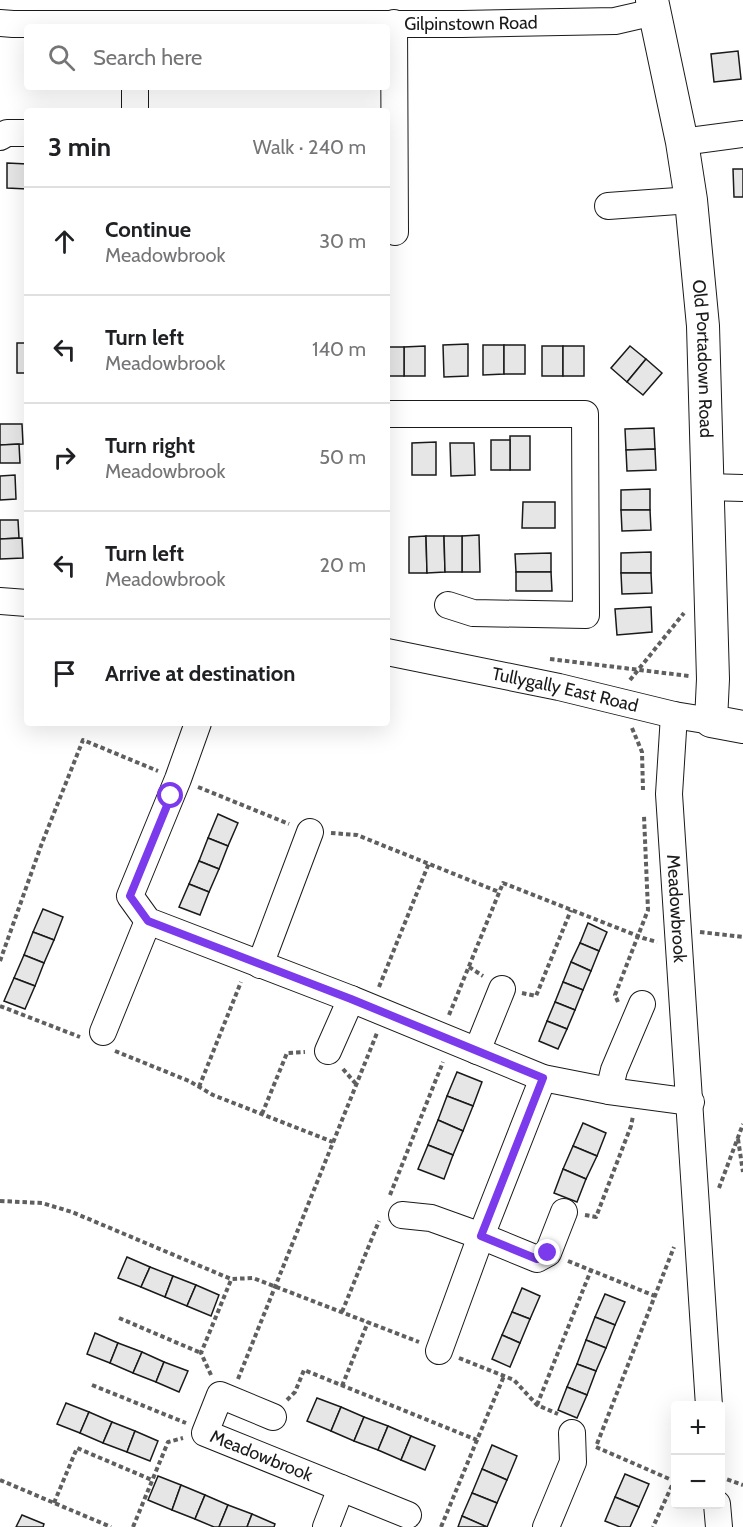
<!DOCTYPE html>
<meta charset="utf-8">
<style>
:root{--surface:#fff;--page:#f6f6f6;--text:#202124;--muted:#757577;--line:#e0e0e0}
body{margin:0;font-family:Cabin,sans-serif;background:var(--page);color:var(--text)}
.controls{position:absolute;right:18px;bottom:18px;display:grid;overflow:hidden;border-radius:6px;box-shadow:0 6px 24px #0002}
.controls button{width:54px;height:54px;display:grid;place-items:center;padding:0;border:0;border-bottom:2px solid var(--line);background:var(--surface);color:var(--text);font:30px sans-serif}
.stop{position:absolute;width:18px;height:18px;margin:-14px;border:4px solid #7c3aed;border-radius:50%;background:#fff}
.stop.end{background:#7c3aed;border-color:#fff;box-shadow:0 2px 6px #0008}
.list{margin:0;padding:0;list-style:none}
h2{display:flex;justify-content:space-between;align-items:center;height:78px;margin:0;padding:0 24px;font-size:26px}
h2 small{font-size:20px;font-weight:400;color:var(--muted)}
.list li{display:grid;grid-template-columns:39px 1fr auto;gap:18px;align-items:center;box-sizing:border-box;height:108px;padding:0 24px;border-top:2px solid var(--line)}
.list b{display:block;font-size:22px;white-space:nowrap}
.list p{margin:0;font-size:20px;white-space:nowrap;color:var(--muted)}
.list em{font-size:20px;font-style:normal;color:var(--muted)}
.icon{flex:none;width:33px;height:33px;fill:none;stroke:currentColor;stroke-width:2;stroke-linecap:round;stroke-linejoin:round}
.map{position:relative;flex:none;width:743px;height:1527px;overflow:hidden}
.search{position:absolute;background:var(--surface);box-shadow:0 6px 24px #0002;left:24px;top:24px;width:366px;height:66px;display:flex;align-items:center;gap:15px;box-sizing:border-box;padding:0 21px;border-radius:6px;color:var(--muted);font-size:22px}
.panel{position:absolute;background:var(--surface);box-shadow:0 6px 24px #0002;left:24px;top:108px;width:366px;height:618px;border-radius:6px}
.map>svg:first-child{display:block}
.building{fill:#e6e6e6;stroke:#1a1a1a;stroke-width:1.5}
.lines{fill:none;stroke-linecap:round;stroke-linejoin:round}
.minor-casing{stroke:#1a1a1a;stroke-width:28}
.major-casing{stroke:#1a1a1a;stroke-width:34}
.path{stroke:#5f5f5f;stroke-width:4;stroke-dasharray:4.5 3;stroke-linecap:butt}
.minor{stroke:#fff;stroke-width:26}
.major{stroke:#fff;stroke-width:32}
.route{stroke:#7c3aed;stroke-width:8}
.labels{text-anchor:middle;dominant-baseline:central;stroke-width:4.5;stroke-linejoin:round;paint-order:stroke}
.street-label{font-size:18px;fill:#1a1a1a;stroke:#fff}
</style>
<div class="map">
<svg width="743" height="1527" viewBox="0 0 743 1527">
<rect width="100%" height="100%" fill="#fff"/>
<g class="building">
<path d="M738,51L741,79L714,82L711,54Z"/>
<path d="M7,163L27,164V189L7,188Z"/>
<path d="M733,169H743V197H734Z"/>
<rect x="17" y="343" width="10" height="30"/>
<path d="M468,344V376L444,377L443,345Z"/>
<path d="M483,345H504V374L483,375Z"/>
<rect x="504" y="345" width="21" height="29"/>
<path d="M425,346V376H404V347Z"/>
<rect x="542" y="346" width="21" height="30"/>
<rect x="563" y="346" width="21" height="30"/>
<path d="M630,346L646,359L627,382L611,368Z"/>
<rect x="387" y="347" width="17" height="29"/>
<path d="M646,359L662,373L643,395L627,382Z"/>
<path d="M0,424H22L23,444L0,445Z"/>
<path d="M654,428L655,449L626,450L625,429Z"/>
<rect x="510" y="436" width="20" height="34"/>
<rect x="491" y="440" width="19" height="30"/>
<path d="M436,442V475H412V443Z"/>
<path d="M450,443H474L475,475L451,476Z"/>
<path d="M19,444L20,463H0V445Z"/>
<path d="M655,449L656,470L627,471L626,450Z"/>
<path d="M15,475L16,499L0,500V476Z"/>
<path d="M650,489V510H621V490Z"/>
<path d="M523,502H555V528H522Z"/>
<path d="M621,510H650L651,530L622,531Z"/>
<path d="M0,520H18L19,538L0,539Z"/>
<path d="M479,535L480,572H462V536Z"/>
<path d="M426,536L427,573H409V537Z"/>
<path d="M426,536H444L445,572L427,573Z"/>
<path d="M444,536H462V572H445Z"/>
<path d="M22,538L23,558L0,559V539Z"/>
<path d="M651,552V573H621V553Z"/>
<path d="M551,553V572H516L515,554Z"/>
<path d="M516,572H551L552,591H516Z"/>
<path d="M621,573H651L652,593L622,594Z"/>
<path d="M651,607L652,632L617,635L615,609Z"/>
<path d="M218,814L238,823L228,846L208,838Z"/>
<path d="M208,838L228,846L219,869L199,861Z"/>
<path d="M199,861L219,869L209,892L189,884Z"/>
<path d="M189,884L209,892L200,915L179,907Z"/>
<path d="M43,909L63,917L54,940L33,932Z"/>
<path d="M588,923L607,932L599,951L580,943Z"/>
<path d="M33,932L54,940L44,963L24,955Z"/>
<path d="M580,943L599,951L591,971L571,962Z"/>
<path d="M24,955L44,963L35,986L14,978Z"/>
<path d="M571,962L591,971L583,990L563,982Z"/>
<path d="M14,978L35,986L25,1009L4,1001Z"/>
<path d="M563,982L583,990L575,1010L555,1002Z"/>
<path d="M555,1002L575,1010L567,1029L547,1021Z"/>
<path d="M547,1021L567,1029L558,1049L539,1041Z"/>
<path d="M457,1072L482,1082L473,1106L447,1096Z"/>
<path d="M447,1096L473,1106L463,1131L438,1120Z"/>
<path d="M438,1120L463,1131L453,1155L428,1145Z"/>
<path d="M583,1123L606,1133L597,1156L573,1146Z"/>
<path d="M428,1145L453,1155L444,1179L418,1169Z"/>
<path d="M573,1146L597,1156L586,1179L563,1169Z"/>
<path d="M563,1169L586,1179L577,1202L554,1193Z"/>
<path d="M127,1257L150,1267L141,1287L118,1278Z"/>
<path d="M150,1267L173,1276L165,1297L141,1287Z"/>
<path d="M173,1276L196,1285L187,1306L165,1297Z"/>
<path d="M196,1285L219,1295L211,1316L187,1306Z"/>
<path d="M522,1288L540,1296L530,1319L512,1312Z"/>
<path d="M605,1294L625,1302L615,1325L595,1317Z"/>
<path d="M512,1312L530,1319L520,1343L502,1335Z"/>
<path d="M595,1317L615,1325L606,1348L586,1340Z"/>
<path d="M95,1333L118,1343L110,1363L87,1354Z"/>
<path d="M502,1335L520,1343L510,1367L492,1359Z"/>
<path d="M586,1340L606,1348L596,1371L577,1364Z"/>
<path d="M118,1343L142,1352L133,1373L110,1363Z"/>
<path d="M142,1352L164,1362L156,1382L133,1373Z"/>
<path d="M164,1362L188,1371L179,1392L156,1382Z"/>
<path d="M577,1364L596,1371L587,1395L567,1387Z"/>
<path d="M567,1387L587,1395L577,1418L558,1410Z"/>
<path d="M317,1398L341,1407L331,1431L307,1421Z"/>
<path d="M66,1403L89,1412L80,1433L57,1424Z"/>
<path d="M341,1407L364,1417L354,1441L331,1431Z"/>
<path d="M89,1412L112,1422L103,1443L80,1433Z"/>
<path d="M364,1417L388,1426L378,1450L354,1441Z"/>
<path d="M112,1422L135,1431L127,1452L103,1443Z"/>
<path d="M388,1426L411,1436L401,1460L378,1450Z"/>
<path d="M135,1431L158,1441L150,1461L127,1452Z"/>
<path d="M411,1436L435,1446L425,1470L401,1460Z"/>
<path d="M492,1445L517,1456L507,1480L482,1469Z"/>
<path d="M482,1469L507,1480L497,1503L472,1493Z"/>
<path d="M625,1474L649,1484L639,1507L615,1497Z"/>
<path d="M158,1476L181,1485L172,1510L148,1500Z"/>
<path d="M181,1485L205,1495L195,1519L172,1510Z"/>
<path d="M472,1493L497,1503L487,1527L462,1516Z"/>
<path d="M205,1495L228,1505L219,1527H214L195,1519Z"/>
<path d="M615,1497L639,1507L630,1527H620L605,1521Z"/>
<path d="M228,1505L252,1514L247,1527H219Z"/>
<path d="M252,1514L275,1524L274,1527H247Z"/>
<path d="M22,1515L44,1524L43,1527H16Z"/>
<path d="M462,1516L487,1527H458Z"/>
</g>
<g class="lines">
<defs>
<g id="minor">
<path id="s1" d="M0,23L13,24H462L615,21L654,12"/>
<path d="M394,23L395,232"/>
<path d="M135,87V111"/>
<path d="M0,137L7,133H27"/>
<path d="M682,142L743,134"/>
<path d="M608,206L691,200"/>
<path d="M387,414H585L586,615L473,613L448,605"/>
<path d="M706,487L743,488"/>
<path d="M0,601L27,603"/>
<path id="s2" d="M387,652L559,687L674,715L711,721"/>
<path id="s3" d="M674,715L669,794L709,1406"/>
<path d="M198,723L178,779L130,896L148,921L351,999L543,1078L609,1091L691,1102"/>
<path d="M260,965L310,832"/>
<path d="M103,1032L148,921"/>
<path d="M328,1051L351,999"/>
<path d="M477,1051L502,989"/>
<path d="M609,1091L614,1070L642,1004"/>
<path d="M402,1215L431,1218L481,1236L543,1078"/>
<path d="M439,1351L481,1236L537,1259L548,1253L564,1212"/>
<path id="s4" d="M273,1417L220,1395L205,1433L408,1515"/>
<path d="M717,1504L719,1527"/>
<path d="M326,1527L341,1488"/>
<path d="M546,1527L573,1462L572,1433"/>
</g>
<g id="major">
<path id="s5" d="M652,0L682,142L691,200L703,326L713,679L711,721L743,727"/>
</g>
</defs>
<use href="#minor" class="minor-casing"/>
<use href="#major" class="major-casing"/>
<g class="path">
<path d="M550,659L689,676"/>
<path d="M630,680L684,613"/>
<path d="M632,728L642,752L643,790"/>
<path d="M198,787L289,824"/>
<path d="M331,833L357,835L499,892"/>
<path d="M700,932L743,937"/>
<path d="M0,961L42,843L83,740L158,771"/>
<path d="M469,967L483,976"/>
<path d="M379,987L429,863"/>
<path d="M522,993L536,996L571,910"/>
<path d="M618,1002L615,995L648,910L644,816"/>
<path d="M0,1006L80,1037"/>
<path d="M449,1015L503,883L643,938L657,942"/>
<path d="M115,1051L189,1081L213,1095L333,1142"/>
<path d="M343,1069L356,1084"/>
<path d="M199,1087L241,982"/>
<path d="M262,1114L287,1053L305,1052"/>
<path d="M738,1139L743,1172"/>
<path d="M719,1188L743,1124"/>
<path d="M390,1195L443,1062"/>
<path d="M0,1201L42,1203L72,1212L231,1279L253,1278L419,1342"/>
<path d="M585,1215L596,1217L631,1126L633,1116"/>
<path d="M568,1261L655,1296"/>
<path d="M342,1312L379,1221"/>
<path d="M119,1318L201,1353"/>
<path d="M459,1358L514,1380L537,1405L558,1414"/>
<path d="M211,1375L201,1353L231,1280"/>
<path d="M238,1379L377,1033"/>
<path d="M92,1385L186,1423"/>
<path d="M342,1386L368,1322"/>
<path d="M287,1400L295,1392L304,1370L477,1440L504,1376"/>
<path d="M537,1405L591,1270"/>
<path d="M597,1444L674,1247"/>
<path d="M596,1447L674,1481L653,1527"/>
<path d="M720,1477L743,1485"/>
<path d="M0,1480L111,1527"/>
<path d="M54,1503L77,1448L152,1480"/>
<path d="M133,1527L168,1442L183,1438"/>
<path d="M441,1527L477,1440"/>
</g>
<use href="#minor" class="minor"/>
<use href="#major" class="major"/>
</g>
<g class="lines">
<path class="route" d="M171,796L130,896L148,921L351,999L543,1078L481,1236L537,1259L548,1253"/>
</g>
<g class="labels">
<g class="street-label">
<text stroke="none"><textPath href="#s1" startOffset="471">Gilpinstown Road</textPath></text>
<text stroke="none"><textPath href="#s5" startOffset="363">Old Portadown Road</textPath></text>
<text stroke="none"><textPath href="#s2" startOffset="182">Tullygally East Road</textPath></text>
<text stroke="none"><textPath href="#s3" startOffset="194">Meadowbrook</textPath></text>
<text stroke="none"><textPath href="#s4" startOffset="159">Meadowbrook</textPath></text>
</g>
</g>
</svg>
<div class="controls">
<button>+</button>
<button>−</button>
</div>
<div class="stop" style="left:171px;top:796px"></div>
<div class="stop end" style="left:548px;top:1253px"></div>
<div class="search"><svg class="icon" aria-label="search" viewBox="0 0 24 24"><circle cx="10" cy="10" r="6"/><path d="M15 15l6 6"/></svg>Search here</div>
<section class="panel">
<h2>3 min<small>Walk · 240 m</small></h2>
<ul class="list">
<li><svg class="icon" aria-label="ahead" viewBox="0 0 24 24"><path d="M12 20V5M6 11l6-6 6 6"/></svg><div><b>Continue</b><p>Meadowbrook</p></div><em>30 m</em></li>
<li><svg class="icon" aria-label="left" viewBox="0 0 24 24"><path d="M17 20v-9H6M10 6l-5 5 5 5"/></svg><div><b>Turn left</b><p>Meadowbrook</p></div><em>140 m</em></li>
<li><svg class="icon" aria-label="right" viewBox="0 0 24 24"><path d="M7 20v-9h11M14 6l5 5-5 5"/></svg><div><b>Turn right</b><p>Meadowbrook</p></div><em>50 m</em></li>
<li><svg class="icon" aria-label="left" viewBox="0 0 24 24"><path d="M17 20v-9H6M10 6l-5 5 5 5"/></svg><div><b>Turn left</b><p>Meadowbrook</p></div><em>20 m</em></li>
<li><svg class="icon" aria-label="arrive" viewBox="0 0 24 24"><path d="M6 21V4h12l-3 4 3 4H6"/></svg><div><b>Arrive at destination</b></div></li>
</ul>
</section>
</div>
